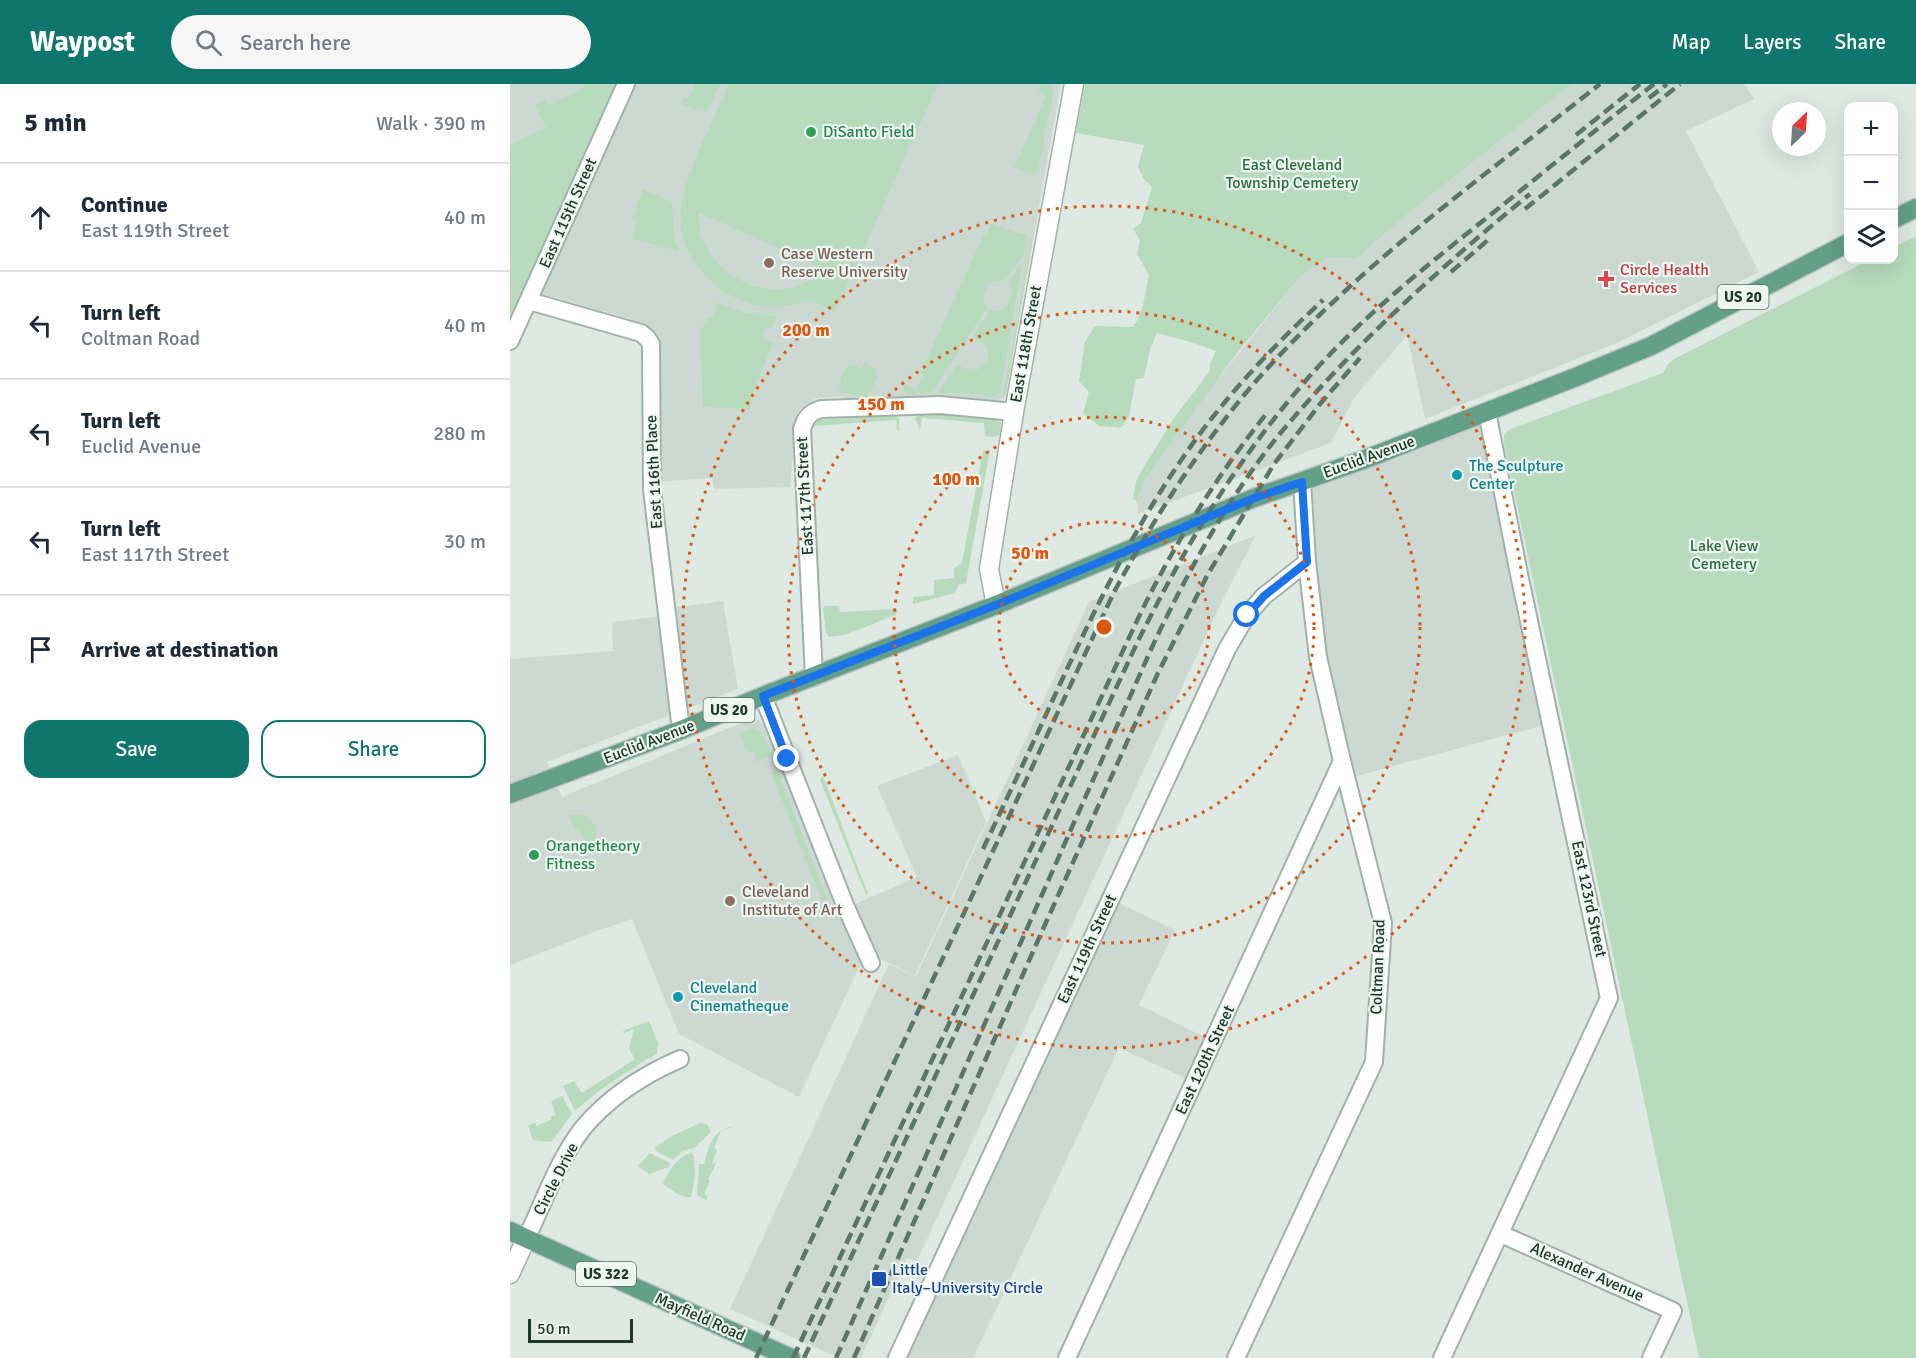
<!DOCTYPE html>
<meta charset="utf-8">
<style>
:root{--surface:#fff;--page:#f6f6f7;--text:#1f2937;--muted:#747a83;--line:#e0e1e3;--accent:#0f766e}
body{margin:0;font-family:Signika,sans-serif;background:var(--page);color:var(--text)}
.controls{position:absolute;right:18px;top:18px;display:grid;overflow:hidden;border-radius:12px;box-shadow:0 6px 24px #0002}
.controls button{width:54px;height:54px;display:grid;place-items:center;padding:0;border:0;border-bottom:2px solid var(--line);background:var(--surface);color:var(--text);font:30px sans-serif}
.compass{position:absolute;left:1262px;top:18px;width:54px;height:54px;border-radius:50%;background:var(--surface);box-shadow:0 6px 24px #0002;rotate:25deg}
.scale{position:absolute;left:18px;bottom:15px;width:105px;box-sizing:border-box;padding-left:6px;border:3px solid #20392f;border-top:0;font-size:16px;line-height:21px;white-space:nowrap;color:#20392f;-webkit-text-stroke:4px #eef6f1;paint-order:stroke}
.stop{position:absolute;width:18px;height:18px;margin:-14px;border:4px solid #1a73e8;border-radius:50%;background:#fff}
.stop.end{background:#1a73e8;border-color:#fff;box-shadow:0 2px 6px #0008}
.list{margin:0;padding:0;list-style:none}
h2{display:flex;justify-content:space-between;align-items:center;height:78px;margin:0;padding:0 24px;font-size:26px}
h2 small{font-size:20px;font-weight:400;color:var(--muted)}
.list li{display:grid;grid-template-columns:39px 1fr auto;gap:18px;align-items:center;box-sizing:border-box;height:108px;padding:0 24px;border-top:2px solid var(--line)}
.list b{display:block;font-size:22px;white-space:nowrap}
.list p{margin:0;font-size:20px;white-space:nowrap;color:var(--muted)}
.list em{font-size:20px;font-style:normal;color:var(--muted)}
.actions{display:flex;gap:12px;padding:18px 24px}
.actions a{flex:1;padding:14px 0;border:2px solid var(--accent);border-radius:18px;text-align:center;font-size:21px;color:var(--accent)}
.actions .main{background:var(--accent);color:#fff}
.icon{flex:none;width:33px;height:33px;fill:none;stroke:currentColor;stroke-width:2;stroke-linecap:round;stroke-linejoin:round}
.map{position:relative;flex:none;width:1406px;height:1274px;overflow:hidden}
header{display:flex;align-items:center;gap:36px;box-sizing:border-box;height:84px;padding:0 30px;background:var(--accent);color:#fff}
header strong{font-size:28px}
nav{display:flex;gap:33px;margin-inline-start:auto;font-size:21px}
.search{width:420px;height:54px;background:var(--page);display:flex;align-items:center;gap:15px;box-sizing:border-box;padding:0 21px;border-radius:33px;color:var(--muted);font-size:22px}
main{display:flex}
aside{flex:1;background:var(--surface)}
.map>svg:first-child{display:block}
.built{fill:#ccd9d2}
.green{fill:#b7dbbc;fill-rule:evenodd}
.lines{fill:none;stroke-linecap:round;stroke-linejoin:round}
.minor-casing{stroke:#a1b1a9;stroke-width:20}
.tertiary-casing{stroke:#a1b1a9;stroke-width:21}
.primary-casing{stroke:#bcc4c1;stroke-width:21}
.minor{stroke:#fff;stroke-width:16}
.tertiary{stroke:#fff;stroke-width:18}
.primary{stroke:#639f89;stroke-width:18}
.rail{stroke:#5a756a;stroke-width:4.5;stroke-dasharray:12 6;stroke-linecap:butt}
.route{stroke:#1a73e8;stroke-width:8}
.ring{fill:none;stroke:#de570e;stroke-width:3;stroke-dasharray:3 6}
.leisure-dot{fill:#2e9e5b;stroke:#eef6f1;stroke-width:2}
.education-dot{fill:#8d6e63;stroke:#eef6f1;stroke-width:2}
.health-dot{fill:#e0444e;stroke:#eef6f1;stroke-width:2}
.culture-dot{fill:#0f9aa8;stroke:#eef6f1;stroke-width:2}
.transit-dot{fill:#1a4fb4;stroke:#eef6f1;stroke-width:2}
.labels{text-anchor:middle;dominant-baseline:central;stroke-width:4.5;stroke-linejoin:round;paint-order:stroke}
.shield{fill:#eef6f1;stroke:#5e7269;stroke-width:1.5}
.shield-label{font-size:15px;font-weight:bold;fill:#20392f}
.leisure-label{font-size:16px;fill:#27864d;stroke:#eef6f1;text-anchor:start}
.park-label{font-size:16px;fill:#2b6f3e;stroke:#eef6f1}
.street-label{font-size:16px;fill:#20392f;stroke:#eef6f1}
.education-label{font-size:16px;fill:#785e54;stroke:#eef6f1;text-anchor:start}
.health-label{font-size:16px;fill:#be3a42;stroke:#eef6f1;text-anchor:start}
.culture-label{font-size:16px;fill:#0d838f;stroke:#eef6f1;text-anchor:start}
.transit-label{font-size:16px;fill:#164399;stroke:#eef6f1;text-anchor:start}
.centre{fill:#de570e;stroke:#eef6f1;stroke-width:3}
.ring-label{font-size:18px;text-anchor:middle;font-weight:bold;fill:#de570e;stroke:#eef6f1;stroke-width:4.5;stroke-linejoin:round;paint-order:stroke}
</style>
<header>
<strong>Waypost</strong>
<div class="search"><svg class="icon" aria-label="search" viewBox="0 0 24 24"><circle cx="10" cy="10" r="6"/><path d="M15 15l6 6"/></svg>Search here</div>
<nav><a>Map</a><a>Layers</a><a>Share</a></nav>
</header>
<main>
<aside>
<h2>5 min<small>Walk · 390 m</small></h2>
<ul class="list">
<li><svg class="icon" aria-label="ahead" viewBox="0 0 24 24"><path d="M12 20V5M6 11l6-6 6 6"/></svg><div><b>Continue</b><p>East 119th Street</p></div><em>40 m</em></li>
<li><svg class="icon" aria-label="left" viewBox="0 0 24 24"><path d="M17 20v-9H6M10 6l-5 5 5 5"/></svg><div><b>Turn left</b><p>Coltman Road</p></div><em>40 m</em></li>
<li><svg class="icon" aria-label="left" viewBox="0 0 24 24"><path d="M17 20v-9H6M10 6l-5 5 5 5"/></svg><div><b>Turn left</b><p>Euclid Avenue</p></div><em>280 m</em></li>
<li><svg class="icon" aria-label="left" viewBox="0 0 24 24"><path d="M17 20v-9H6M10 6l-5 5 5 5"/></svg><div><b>Turn left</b><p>East 117th Street</p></div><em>30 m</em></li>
<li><svg class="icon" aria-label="arrive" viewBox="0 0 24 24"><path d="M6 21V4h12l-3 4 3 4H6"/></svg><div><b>Arrive at destination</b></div></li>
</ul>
<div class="actions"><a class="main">Save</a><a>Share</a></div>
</aside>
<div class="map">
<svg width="1406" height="1274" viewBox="0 0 1406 1274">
<rect width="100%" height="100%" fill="#dee9e3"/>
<g class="built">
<path d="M0,0H551L495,313L485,317L451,313L349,316L328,313L307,314L296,320L289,326L286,332L280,403L204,405L202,394L149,398L136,246L120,235L15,205L0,237Z"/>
<path d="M1062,0H1234L1244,15L1176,47L1249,188L1107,259L915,335L897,251L844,314L821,359L628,430L627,418L633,396L673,339L790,193L815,174H847L901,127Z"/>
<path d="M977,328L1041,639L836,695L808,573L792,398Z"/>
<path d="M746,451L710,521L407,1177L397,1174L351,1274H329L220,1225L379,880L406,893L579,518Z"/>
<path d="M213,517L228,605L37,678L52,713L241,635H246L254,641L329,827L407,793L367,702L448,671L476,738L405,892L369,874L349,883L289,1013L169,950L122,835L84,848L0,881V575L103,567L102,538L164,531L163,524Z"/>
<path d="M600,815L665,846L629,921L703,957L684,998L609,964L463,1274H387Z"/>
</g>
<g class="green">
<path d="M73,0H107L0,237V61L36,44L25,20L35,16L39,21L74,4Z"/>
<path d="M185,0H210L197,28L188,24L186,26L171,20L174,13L178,15Z"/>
<path d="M219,0H428L325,228C318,225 308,218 300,217C295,216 288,220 282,221C269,224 254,223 241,220C222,214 205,203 192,188C156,144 172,104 192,59C201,39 210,20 219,0ZM189,129H190L315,185C310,191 303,195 296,198C250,222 185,182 189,129Z"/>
<path d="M530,0H542L543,9L527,91L515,88L504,83L536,13L529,9Z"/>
<path d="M575,0H1062L901,127L847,174H815L790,193L727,269L634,396L627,418L623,414L627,394L653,352L664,334L700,287V280L706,267L687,260L647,249L640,265L634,294L626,295L619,332L611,344L589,342L573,329L579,308L569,297L575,258L585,242L623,243C634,230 635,207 639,191L627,170L630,156L623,145L631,139L642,103L634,95L628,83L634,61L566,49Z"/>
<path d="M133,105L162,118L164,154L169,167L122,155L127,137L122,136Z"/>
<path d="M482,139L501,147L517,151L513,173L508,177L495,196L483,197C474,203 470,215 477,224L424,305L418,309L397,311L393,304L394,298L396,301L407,305L414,290L411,288L474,150H476Z"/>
<path d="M522,152L523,153L496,309L492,316Z"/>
<path d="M1406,152V1274H1189L994,360V351L1000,345L1153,289L1158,280L1164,275L1359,176H1384V163Z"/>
<path d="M512,179L490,309L482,313L461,309H428L447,280C476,301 491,261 463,253L480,226L491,227L498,221L503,207L498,199Z"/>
<path d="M203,217L233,228L267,233L262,244H257L253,254L263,259L241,314L240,325L193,323L191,246L198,234L200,235L205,227L204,226L206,222L202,218Z"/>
<path d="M354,279L369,287L359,312L356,313L329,308C331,298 331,287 341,280L352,285Z"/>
<path d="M410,330L477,333L491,338L489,351L484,353L475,352L474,339L412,334L410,346L405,334Z"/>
<path d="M385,331L389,334V347L387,346L386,336L304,342L309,336Z"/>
<path d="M480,366L456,499L449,501L445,509L403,520V513L424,511V496L444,494V484L452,479L473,367Z"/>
<path d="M315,522H329L330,528L387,525L388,527L385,531L335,551L319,553L316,548L313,524Z"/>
<path d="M244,644C255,647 257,661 261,671L247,678L244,668H237L230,649Z"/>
<path d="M267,686L317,814L312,817L261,688Z"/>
<path d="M313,692L358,810L356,811L310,696Z"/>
<path d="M70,730C86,734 90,750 80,762L58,733L60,731Z"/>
<path d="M139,937L148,959L147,969L141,974L136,975L133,978C109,993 85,1008 65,1027L53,1002L64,997L72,1009L125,975L119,965L124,945L114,949L113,947Z"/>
<path d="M52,1012L62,1030L42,1057L39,1058L23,1056L18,1041L25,1039L26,1042L41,1036L40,1033L46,1031L41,1017Z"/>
<path d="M192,1038L193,1040H197L201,1048L184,1064L172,1067L163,1076L146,1067L145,1064L158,1054Z"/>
<path d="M226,1042L211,1047L204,1064L207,1066L202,1079L206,1080L198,1095L200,1097L194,1110L198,1112L196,1116L187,1111L189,1080H194C200,1060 202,1045 226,1042Z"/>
<path d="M140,1069L160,1079L159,1083L139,1090L128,1082Z"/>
<path d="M181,1069L184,1072L185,1092L181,1113C170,1114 162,1106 153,1100C158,1088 168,1072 181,1069Z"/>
</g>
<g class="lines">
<defs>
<g id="minor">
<path d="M19,217L131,249L137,254L141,260L142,406L171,646"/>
<path d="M0,257L116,0"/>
<path d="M304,593L292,345C296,333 299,329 311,325L430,321L504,328"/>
<path d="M253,612L335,821L361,879"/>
<path d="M991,1150L1163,1227L1141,1274"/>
<path d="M16,1155C34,1118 48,1076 73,1044C99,1013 133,991 170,975"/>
<path d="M387,1274L717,565L737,531L754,512L797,478"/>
<path d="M557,1274L832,677"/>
<path d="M726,1274L864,978L873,839L832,677L808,573L797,478L792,398"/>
<path d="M932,1274L1099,914L1009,490L977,328"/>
</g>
<g id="tertiary">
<path d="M486,521L479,485L504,328L564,0"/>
<path d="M0,1190L16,1155"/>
</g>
<g id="primary">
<path d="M1384,135L1406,124"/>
<path d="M0,710L171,646L253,612L486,521L744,414L853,376L1066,293L1141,262L1338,159"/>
<path d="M0,1147L281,1274"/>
</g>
</defs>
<use href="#minor" class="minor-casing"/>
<use href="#tertiary" class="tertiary-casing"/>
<use href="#primary" class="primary-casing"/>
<use href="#minor" class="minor"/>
<use href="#tertiary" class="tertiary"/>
<use href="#primary" class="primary"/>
<g class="rail">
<path d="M1139,14L1157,0"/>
<path d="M1066,51L1130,0"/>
<path d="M1015,125L1170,0"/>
<path d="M941,188L978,156"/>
<path d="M473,765C499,710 525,655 550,600C587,521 624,444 674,372C713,315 762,263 813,216"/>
<path d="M246,1274L604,508C643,436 687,367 740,304C841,187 969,96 1090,0"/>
<path d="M283,1274L632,526C667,456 708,390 757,329"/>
<path d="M294,1274L628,557C675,463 723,381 792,301C845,239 910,187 974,136C1030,91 1087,45 1144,0"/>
<path d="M326,1274L643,561C678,487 720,410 773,346C846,259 931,183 1020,110"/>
<path d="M344,1274L529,854L648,589L698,490L764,380L810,320L850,274"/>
</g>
</g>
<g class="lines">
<path class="route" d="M277,675L253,612L486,521L744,414L792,398L797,478L754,512L737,531"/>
</g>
<g class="ring">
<circle cx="594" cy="543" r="105"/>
<circle cx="594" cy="543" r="210"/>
<circle cx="594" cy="543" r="316"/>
<circle cx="594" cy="543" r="421"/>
</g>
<g class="leisure-dot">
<circle cx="301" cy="48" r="6"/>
<circle cx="24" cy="771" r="6"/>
</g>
<g class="education-dot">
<circle cx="259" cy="179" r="6"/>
<circle cx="220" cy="817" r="6"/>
</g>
<path class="health-dot" d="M1093 186h6v6h6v6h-6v6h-6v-6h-6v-6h6z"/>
<g class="culture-dot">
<circle cx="947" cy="391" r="6"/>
<circle cx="168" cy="913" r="6"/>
</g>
<rect class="transit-dot" x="361" y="1187" width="16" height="16" rx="3"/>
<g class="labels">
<g class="shield">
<rect x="1207.5" y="201" width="51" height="24" rx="4.5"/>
<rect x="193.5" y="614" width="51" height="24" rx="4.5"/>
<rect x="66" y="1178" width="60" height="24" rx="4.5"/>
</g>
<g class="shield-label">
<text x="1233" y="213">US 20</text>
<text x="219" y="626">US 20</text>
<text x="96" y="1190">US 322</text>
</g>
<g class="leisure-label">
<text x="313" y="48">DiSanto Field</text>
<text x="36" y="762">Orangetheory<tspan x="36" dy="18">Fitness</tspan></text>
</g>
<g class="park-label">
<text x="782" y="81">East Cleveland<tspan x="782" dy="18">Township Cemetery</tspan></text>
<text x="1214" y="462">Lake View<tspan x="1214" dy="18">Cemetery</tspan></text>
</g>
<g class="street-label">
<text transform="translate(58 129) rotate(-66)">East 115th Street</text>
<text transform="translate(516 260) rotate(-80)">East 118th Street</text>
<text transform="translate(859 373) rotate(-20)">Euclid Avenue</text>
<text transform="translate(144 388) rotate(-93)">East 116th Place</text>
<text transform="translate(295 412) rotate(-93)">East 117th Street</text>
<text transform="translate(139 658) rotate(-21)">Euclid Avenue</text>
<text transform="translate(1079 815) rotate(78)">East 123rd Street</text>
<text transform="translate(577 865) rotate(-65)">East 119th Street</text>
<text transform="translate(868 883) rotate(-88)">Coltman Road</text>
<text transform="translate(695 976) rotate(-65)">East 120th Street</text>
<text transform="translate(46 1095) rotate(-63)">Circle Drive</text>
<text transform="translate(1077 1188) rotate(24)">Alexander Avenue</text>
<text transform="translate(190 1233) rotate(24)">Mayfield Road</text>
</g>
<g class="education-label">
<text x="271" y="170">Case Western<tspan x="271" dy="18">Reserve University</tspan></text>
<text x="232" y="808">Cleveland<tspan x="232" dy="18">Institute of Art</tspan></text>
</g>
<g class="health-label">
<text x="1110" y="186">Circle Health<tspan x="1110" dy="18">Services</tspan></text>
</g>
<g class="culture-label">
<text x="959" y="382">The Sculpture<tspan x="959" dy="18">Center</tspan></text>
<text x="180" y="904">Cleveland<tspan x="180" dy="18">Cinematheque</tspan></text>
</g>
<g class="transit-label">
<text x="382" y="1186">Little<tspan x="382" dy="18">Italy–University Circle</tspan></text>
</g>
</g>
<circle cx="594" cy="543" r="9" class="centre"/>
<g class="ring-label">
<text x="296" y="252">200 m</text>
<text x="371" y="326">150 m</text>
<text x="446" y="401">100 m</text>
<text x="520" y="475">50 m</text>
</g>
</svg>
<div class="controls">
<button>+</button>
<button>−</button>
<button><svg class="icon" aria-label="layers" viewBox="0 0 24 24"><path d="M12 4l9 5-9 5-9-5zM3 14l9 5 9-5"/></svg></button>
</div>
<svg class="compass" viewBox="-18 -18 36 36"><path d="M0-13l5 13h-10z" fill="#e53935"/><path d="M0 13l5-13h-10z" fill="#747a83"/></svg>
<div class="scale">50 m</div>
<div class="stop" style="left:737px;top:531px"></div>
<div class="stop end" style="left:277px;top:675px"></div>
</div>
</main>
